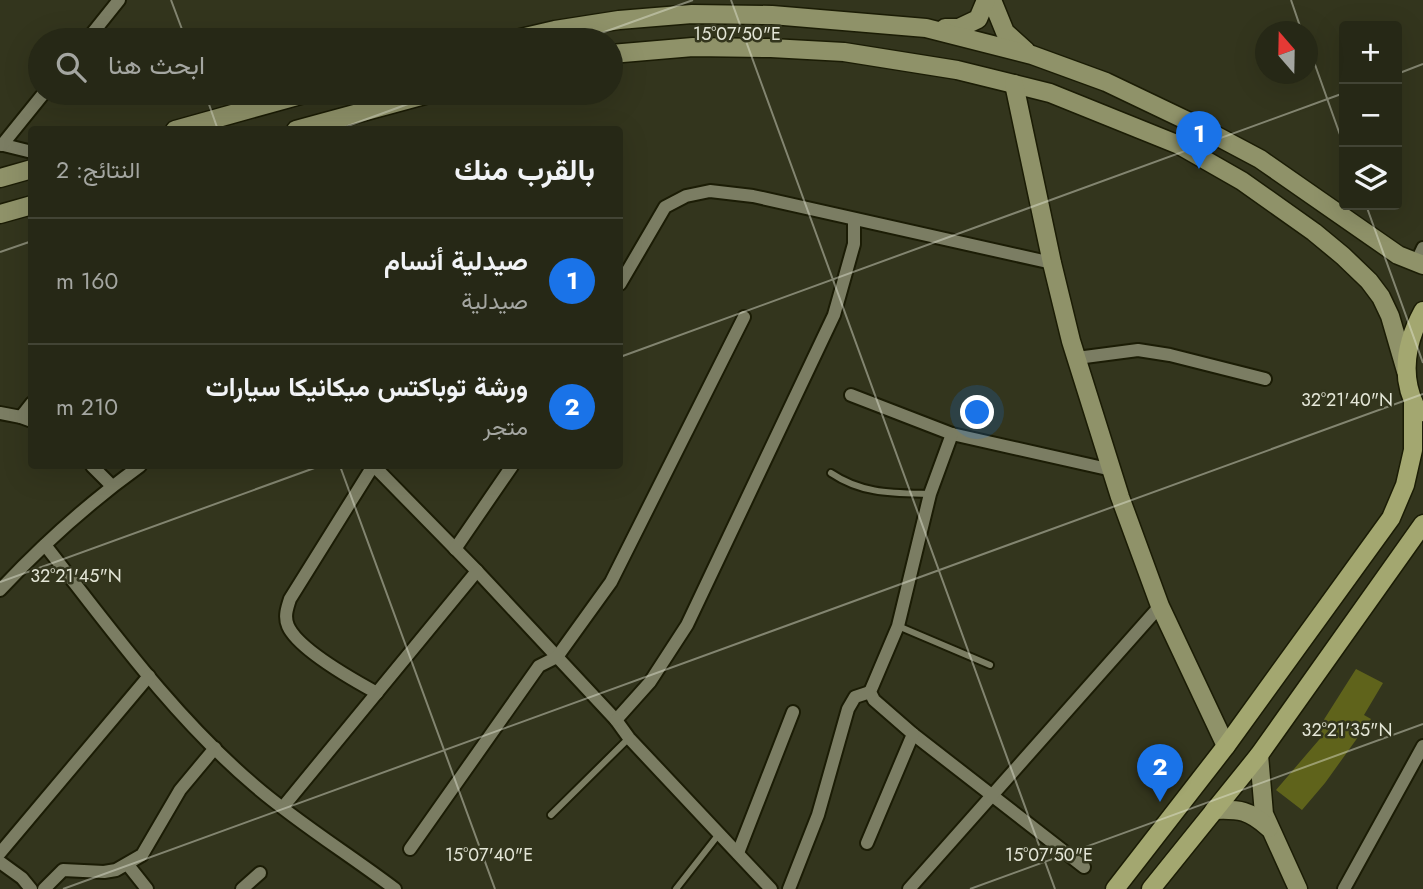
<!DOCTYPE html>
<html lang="ar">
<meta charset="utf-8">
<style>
:root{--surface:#262816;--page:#323423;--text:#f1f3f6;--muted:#a4a6a1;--line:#424435;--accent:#1a73e8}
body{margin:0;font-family:Jost,Vazirmatn,sans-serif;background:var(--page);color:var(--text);direction:rtl}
.controls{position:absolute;right:21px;top:21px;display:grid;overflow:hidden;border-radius:7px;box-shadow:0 7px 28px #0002}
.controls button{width:63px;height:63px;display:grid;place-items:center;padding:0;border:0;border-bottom:2px solid var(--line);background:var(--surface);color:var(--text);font:35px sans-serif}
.compass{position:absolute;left:1255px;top:21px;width:63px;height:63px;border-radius:50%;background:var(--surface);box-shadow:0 7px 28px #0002;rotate:340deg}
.you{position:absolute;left:978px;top:413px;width:24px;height:24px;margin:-18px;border:5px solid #fff;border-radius:50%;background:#1a73e8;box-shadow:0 0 0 10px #1a73e833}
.badge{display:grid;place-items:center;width:46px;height:46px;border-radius:50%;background:var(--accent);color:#fff;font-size:23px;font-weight:700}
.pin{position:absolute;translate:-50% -58px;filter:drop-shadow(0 2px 4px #0008)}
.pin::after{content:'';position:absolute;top:37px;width:24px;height:21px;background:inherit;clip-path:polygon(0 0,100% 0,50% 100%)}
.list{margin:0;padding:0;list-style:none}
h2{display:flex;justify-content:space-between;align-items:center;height:91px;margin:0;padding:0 28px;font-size:30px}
h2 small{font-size:23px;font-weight:400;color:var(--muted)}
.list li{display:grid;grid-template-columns:46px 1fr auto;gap:21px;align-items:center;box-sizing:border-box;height:126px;padding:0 28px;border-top:2px solid var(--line)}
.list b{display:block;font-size:26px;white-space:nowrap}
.list p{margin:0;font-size:23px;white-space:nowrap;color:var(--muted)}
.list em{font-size:23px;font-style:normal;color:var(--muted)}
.icon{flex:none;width:38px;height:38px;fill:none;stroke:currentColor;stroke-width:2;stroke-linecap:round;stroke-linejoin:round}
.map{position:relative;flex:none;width:1423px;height:889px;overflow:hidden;direction:ltr}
.search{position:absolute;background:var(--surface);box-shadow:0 7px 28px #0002;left:28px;top:28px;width:595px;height:77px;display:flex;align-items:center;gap:18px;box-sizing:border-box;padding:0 24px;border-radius:38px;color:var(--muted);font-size:26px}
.panel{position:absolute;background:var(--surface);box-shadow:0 7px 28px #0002;left:28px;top:126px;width:595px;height:343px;border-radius:7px;direction:rtl}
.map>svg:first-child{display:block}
.building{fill:#5f631b}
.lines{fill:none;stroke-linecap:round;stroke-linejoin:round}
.lane-casing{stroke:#1b1c05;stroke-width:10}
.street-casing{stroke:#1b1c05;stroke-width:16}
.secondary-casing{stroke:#1b1c05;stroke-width:21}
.primary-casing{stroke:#1b1c05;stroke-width:21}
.lane{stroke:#7b7d63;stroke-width:6}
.street{stroke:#7b7d63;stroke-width:12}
.secondary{stroke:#8f9269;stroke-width:18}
.primary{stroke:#a3a770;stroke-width:18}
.ticks{fill:none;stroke:#e4e6d7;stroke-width:2;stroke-opacity:0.45}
.ticks-label{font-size:18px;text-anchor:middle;fill:#e4e6d7;stroke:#33351d;stroke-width:5;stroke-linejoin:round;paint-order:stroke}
</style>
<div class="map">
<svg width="1423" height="889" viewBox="0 0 1423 889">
<rect width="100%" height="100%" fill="#33351d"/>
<path class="building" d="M1356,669L1383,683L1364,715L1371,719L1325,783L1302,810L1276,790L1324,734L1318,729Z"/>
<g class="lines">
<defs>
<g id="lane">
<path d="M831,473C862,494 893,493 930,494"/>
<path d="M898,626L990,665"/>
<path d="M551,815L629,738"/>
<path d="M676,889L719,834"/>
</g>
<g id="street">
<path d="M87,40L119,0"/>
<path d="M0,144L32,152"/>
<path d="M2,145L44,93"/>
<path d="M1416,263L1423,248"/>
<path d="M620,284L665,207L686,196L710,191L753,196L1052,263"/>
<path d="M1077,358L1138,350L1170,355L1265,379"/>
<path d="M851,395L952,434L1112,470"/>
<path d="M0,413L21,417L32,421"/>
<path d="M21,417L32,403"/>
<path d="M952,434L930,494L898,626L870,692L874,700L913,734L1084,867"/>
<path d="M92,466L112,486"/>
<path d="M373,466L290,599C287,608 284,617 288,626C298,649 355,681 377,693"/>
<path d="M374,466L477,571L616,720L629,738L771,889"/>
<path d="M45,545C110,628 173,716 254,785C298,823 349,854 395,889"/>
<path d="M455,549L512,466"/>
<path d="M0,590C43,544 90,502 140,466"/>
<path d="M616,720L650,682L687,625L834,315L854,244V219"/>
<path d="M283,807L477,571"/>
<path d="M867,843L913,734"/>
<path d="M410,849L539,666L557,657L611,582L744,317"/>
<path d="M0,853L149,676"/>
<path d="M738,853L793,712"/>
<path d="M0,862L22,878L31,889"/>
<path d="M128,865L147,889"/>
<path d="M44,889L63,870L104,872L116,870L142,855L180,790L215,748"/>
<path d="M242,889L260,873"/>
<path d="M789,889L818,815L848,709L855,697L870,692"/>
<path d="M909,889L1160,606"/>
<path d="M1344,889L1423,746"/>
</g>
<g id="secondary">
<path d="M992,0L1005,32L1026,51"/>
<path d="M945,28H959L978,19L986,0"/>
<path d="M512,40L555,30L619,20L692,14L772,15L926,28L1032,55L1106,82L1196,125L1260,159L1398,255L1423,265"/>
<path d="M611,54L693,47L771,48L844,52L957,70L1050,93L1179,145L1242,181L1314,232L1343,256L1369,281L1381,297L1390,316L1406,371"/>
<path d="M1014,84L1052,263L1071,341L1120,497L1160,606L1226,746"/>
<path d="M175,130L308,93"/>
<path d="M296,130L432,93"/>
<path d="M0,178L32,169"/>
<path d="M0,214L32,205"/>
<path d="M1259,755L1264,814L1298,889"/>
<path d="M1214,810C1240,809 1249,810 1269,828"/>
</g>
<g id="primary">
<path d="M1419,413C1399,379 1405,344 1423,311"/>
<path d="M1115,889L1226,746L1391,518L1405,485L1413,450V404"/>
<path d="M1151,889L1259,755L1423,524"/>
</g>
</defs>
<use href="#lane" class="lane-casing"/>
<use href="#street" class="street-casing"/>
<use href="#secondary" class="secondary-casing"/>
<use href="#primary" class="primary-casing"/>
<use href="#lane" class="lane"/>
<use href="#street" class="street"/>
<use href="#secondary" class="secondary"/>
<use href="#primary" class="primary"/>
</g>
<path class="ticks" d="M171,0L186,40M731,0L1055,889M1291,0L1302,32M582,40L693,0M1308,45L1344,146M1397,74L1423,64M205,93L218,130M337,130L438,93M1366,205L1423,363M0,252L32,241M620,357L1344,93M340,466L495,889M0,582L320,466M63,889L1423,394M970,889L1423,724"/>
<g class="ticks-label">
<text x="737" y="40">15°07'50"E</text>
<text x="1347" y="406">32°21'40"N</text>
<text x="76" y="582">32°21'45"N</text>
<text x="1347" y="736">32°21'35"N</text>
<text x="489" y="861">15°07'40"E</text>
<text x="1049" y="861">15°07'50"E</text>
</g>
</svg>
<div class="controls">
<button>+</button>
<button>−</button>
<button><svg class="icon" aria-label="layers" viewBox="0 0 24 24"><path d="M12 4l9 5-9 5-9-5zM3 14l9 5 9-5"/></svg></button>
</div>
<svg class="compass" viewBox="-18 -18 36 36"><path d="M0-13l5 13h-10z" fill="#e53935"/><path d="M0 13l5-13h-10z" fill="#a4a6a1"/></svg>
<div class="you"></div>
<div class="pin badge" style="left:1199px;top:169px">1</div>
<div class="pin badge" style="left:1160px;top:802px">2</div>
<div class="search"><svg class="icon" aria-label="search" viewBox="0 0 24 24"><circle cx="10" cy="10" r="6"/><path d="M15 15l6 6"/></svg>ابحث هنا</div>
<section class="panel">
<h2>بالقرب منك<small>النتائج: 2</small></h2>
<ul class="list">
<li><span class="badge">1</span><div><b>صيدلية أنسام</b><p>صيدلية</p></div><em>160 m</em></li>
<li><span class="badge">2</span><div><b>ورشة توباكتس ميكانيكا سيارات</b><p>متجر</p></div><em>210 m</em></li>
</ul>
</section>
</div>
